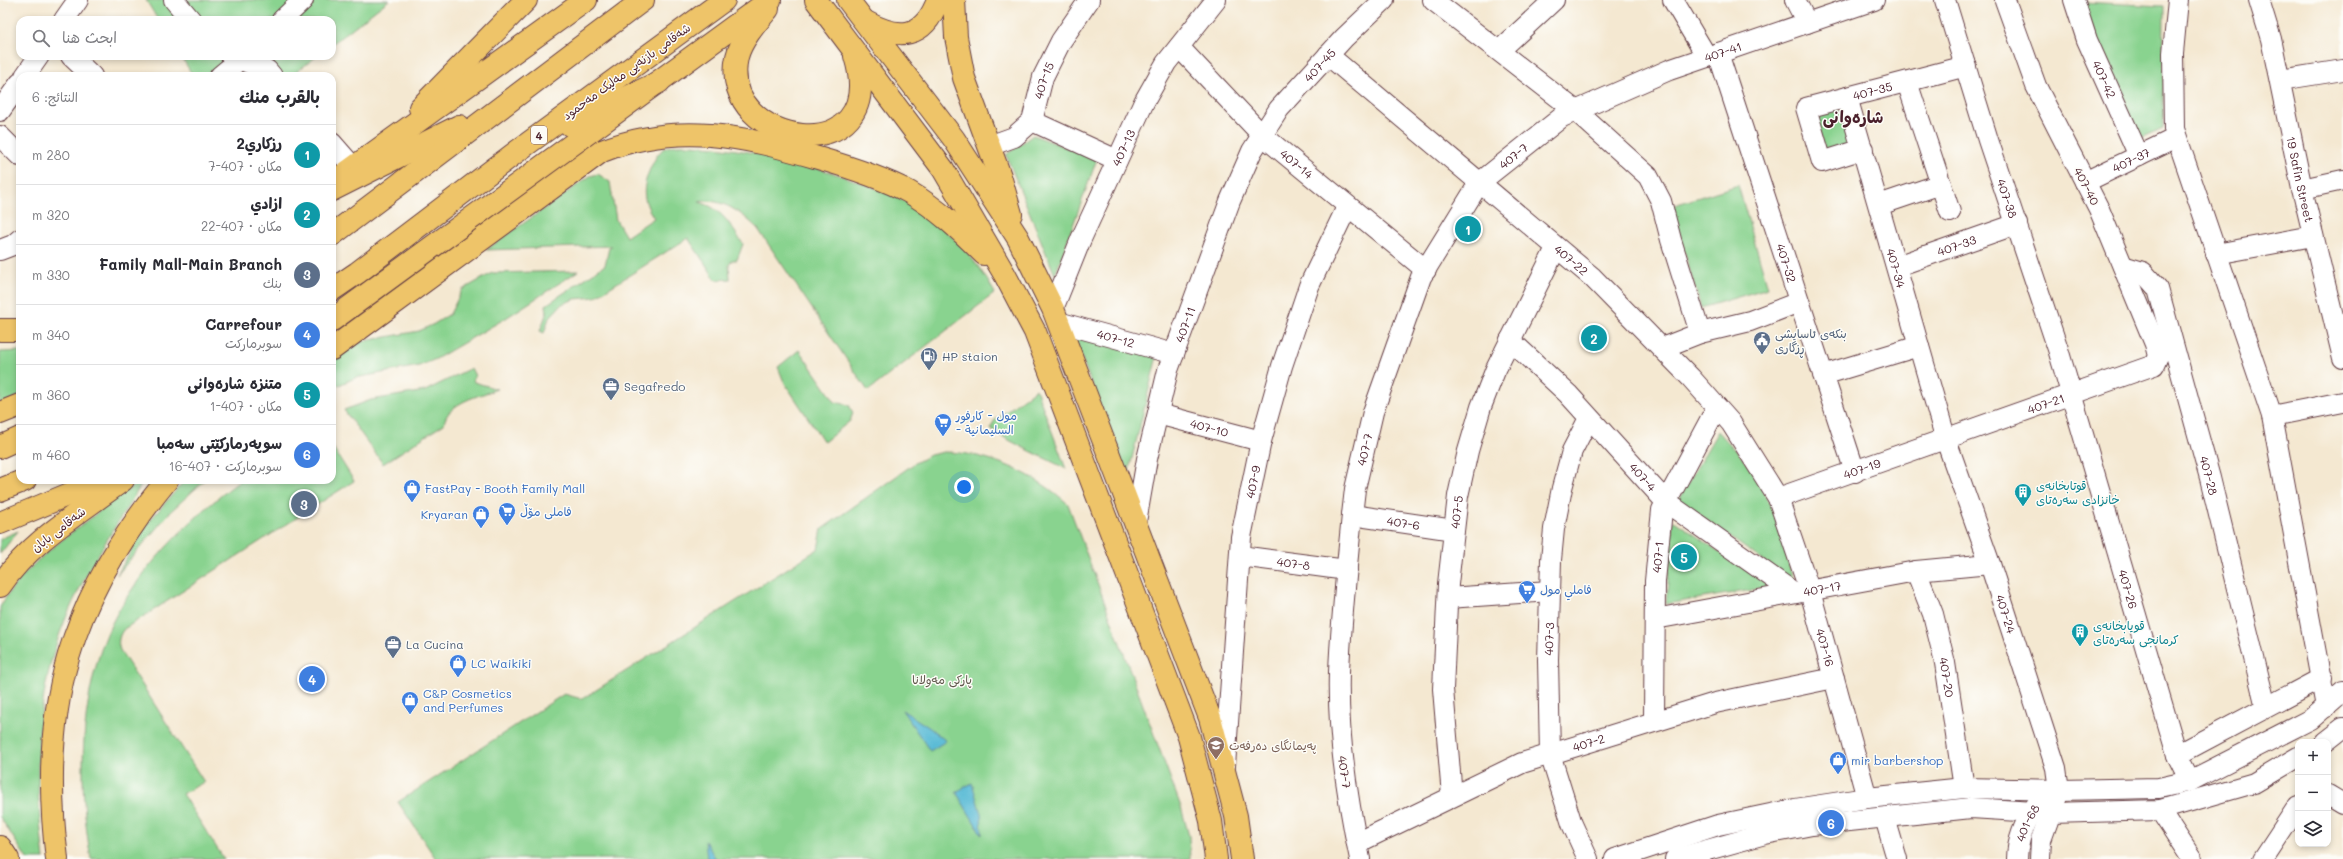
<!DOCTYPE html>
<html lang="ar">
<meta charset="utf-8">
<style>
:root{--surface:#fff;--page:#f2f2f3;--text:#2b2b33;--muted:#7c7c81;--line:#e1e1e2;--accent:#2563eb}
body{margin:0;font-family:Mali,"Playpen Sans Arabic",sans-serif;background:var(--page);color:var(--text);direction:rtl}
.controls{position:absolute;right:12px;bottom:12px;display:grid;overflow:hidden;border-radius:8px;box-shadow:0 2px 6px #0003}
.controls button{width:36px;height:36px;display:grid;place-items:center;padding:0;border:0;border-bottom:1px solid var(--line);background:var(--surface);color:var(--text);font:20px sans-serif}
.you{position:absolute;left:964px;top:487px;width:14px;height:14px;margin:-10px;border:3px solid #fff;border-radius:50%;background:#1a73e8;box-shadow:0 0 0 6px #1a73e833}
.badge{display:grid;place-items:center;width:26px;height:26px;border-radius:50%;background:var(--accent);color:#fff;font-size:13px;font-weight:700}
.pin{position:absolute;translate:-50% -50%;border:2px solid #fff;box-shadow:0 1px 4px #0006}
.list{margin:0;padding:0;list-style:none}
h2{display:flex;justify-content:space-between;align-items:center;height:52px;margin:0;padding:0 16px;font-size:17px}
h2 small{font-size:13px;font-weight:400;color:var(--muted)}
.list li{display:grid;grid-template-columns:26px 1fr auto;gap:12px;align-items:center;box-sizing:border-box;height:60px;padding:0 16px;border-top:1px solid var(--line)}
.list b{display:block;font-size:15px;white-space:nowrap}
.list p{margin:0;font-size:13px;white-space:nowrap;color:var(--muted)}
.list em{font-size:13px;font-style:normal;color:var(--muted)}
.icon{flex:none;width:22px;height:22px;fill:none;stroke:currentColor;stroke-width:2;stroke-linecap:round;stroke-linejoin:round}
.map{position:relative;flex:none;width:2343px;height:859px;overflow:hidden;direction:ltr}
.search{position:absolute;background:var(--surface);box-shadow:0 2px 6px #0003;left:16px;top:16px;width:320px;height:44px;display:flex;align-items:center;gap:10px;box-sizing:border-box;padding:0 14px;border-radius:12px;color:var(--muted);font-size:15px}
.panel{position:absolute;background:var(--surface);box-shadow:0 2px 6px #0003;left:16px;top:72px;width:320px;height:412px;border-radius:12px;direction:rtl}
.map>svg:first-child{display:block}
.green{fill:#89d38f;stroke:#6a795d}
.water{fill:#56bad5;stroke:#506c80}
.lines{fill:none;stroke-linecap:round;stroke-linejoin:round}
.minor-casing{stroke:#643d44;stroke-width:22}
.major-casing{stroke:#643d44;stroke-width:24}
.highway-casing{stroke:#643d44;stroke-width:24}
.minor{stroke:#fff;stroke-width:20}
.major{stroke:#eec469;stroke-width:22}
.highway{stroke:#eec469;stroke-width:22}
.labels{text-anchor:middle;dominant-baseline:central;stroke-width:3;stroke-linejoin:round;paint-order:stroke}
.shield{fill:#fdfcf7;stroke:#806168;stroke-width:1}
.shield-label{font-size:11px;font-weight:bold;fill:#4a1f2b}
.street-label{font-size:12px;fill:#4a1f2b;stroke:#fdfcf7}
.service-label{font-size:12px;fill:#4e5e75;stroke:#fdfcf7;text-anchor:start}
.shop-label{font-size:12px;fill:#366cbe;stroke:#fdfcf7;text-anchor:start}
.culture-label{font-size:12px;fill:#0d838f;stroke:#fdfcf7;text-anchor:start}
.park-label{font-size:12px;fill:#5d5549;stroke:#fdfcf7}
.education-label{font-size:12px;fill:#785e54;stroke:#fdfcf7;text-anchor:start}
.district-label{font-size:16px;font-weight:bold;fill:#4a1f2b;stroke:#fdfcf7}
</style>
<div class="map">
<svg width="2343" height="859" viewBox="0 0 2343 859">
<rect width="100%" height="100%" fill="#fdfcf7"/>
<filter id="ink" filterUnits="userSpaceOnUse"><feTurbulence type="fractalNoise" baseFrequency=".025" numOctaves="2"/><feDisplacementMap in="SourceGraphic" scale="8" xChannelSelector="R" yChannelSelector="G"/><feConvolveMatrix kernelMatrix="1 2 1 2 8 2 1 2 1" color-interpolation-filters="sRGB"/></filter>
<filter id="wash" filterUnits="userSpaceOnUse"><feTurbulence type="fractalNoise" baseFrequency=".012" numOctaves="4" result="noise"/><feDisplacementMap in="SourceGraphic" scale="16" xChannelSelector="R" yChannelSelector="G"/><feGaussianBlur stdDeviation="0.9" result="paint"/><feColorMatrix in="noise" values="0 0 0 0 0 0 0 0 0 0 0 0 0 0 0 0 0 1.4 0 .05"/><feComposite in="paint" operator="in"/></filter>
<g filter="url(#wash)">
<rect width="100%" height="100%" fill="#f4e8d1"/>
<g class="green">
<path d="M146,0H389L332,44V20H158Z"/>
<path d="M2081,2L2164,6L2163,128L2138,139Z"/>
<path d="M181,56H317L291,76H193Z"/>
<path d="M1838,106L1849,144L1825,151L1814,114Z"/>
<path d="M1033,135L1097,159L1055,275L1006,155Z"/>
<path d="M691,145C752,149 812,164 870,186C887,193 906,199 922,211C952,233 977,260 995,293L868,391L758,229C743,214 722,197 699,202C722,208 730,225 743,244L737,260H732L729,265L730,279L716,280L688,238L595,297L575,299L562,304L549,318L544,333L540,331L547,312L546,305L605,265L609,248L612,246L486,250L590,176L598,174L610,182L616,220L626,237L654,218C641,199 642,185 652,165C655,159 659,151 665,148C673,144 683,145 691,145Z"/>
<path d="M1738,185L1768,288L1701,308L1671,206Z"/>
<path d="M578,271L506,318L436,359L419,366L355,378L332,388V360L359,342L419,331L434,324L450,314L462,290L492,273Z"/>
<path d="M1072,332L1157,356L1127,479Z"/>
<path d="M799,350L835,402L849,405L853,413L850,421L824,442L784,382L778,367Z"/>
<path d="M20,351V396L0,404V352Z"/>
<path d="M471,368L475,376L473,379L474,382L497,389C480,396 447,402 444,424L383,464L344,410L371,400L425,391Z"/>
<path d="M1036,389L1066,469C1052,461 996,436 991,428L994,421Z"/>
<path d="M1718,431C1728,443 1741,454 1750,468C1774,501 1783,544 1794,583L1678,500Z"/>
<path d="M332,446L354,481L124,629C119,635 117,642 120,650L204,782L182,794L224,859H91C78,789 79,701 107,634C132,575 190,518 241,480H332Z"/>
<path d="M944,452C987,452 1036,474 1068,504L1181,807L1189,836L1190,859H436L398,802L564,694L582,699L818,549L822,529L915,463L930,455Z"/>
<path d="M144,480C117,525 85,571 65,620C34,695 34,779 44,859H27L0,817V607C21,570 54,546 87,521C105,507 124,490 144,480Z"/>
<path d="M185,480H205L171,511L117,575L146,525Z"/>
<path d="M1673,520L1771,587L1666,604Z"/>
<path d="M18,531L0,554V539Z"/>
</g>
<g class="water">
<path d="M902,710L930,728L946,741L930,751Z"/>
<path d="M972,783L981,814L982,835L956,792Z"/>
<path d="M705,841L716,859H707Z"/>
</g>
</g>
<g filter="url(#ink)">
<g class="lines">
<defs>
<g id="minor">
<path d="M174,0L191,20"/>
<path d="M1433,0L1576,111L1648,176L1661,201L1671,240L1700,333"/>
<path d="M1673,0L1707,57"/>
<path d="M1795,0L1807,23"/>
<path id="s1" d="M1945,0L1988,140L2058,349L2177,755L2190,781"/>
<path id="s2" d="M2074,0L2087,40L2139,156"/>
<path d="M2178,0L2173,53L2174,129L2272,416L2326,707"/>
<path id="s3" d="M2259,0L2271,39L2302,189L2343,358"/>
<path d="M64,20L78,0"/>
<path d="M282,20L303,0"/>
<path id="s4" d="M1179,47L1262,135L1426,270"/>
<path d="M1500,50L1554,0"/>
<path id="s5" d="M1718,53L1855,472"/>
<path id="s6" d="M1328,55L1592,277L1691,378L1731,423L1778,498L1811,595L1867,798"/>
<path d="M71,56L92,76"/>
<path d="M231,56L267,70L272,76"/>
<path d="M25,76L39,56"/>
<path d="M220,76L244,56"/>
<path d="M2280,80L2343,70"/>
<path d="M1907,82L1950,212"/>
<path id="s7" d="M1847,97L1946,440L1990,564L2056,768L2059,790L2041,840L2040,859"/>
<path d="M0,111L20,83"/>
<path d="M1032,121L1117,160"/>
<path d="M0,136L20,156"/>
<path d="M332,143L353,167"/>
<path id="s8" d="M989,146L1014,137L1032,121L1043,77L1061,41L1089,0"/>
<path id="s9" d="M1863,149L1822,162L1806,108L1966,66"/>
<path id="s10" d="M2085,182L2176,138"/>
<path d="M2302,189L2343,180"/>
<path d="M1879,205L1941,184"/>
<path d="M0,250L13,245L20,239"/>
<path d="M2216,254L2313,236"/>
<path id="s11" d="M1897,266L2017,224"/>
<path id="s12" d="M2123,266L2143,272L2158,289L2210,478L2266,707"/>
<path id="s13" d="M1053,309L1081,239L1144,102L1166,63L1216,0"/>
<path id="s14" d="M1058,322L1174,354"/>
<path id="s15" d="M1510,340L1568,394L1666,502L1793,592"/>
<path d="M1662,348L1700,333L1750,321L1799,302"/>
<path d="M1823,375L1919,346"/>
<path id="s16" d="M1158,414L1261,441"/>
<path d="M2272,416L2343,402"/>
<path id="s17" d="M1778,498L2154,365L2158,356L2155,344L2099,209L2036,86L2005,0"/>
<path id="s18" d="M1352,515L1454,530"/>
<path id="s19" d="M1136,522L1147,459L1168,370L1230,201L1252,151L1279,109L1344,38L1384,0"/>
<path id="s20" d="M1240,556L1347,570"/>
<path id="s21" d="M1916,571L1933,614L1945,663L1964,788"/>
<path d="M1448,598L1550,591"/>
<path id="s22" d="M1655,619L1916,571L1990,564"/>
<path id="s23" d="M1654,720L1655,581L1662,510L1717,407"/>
<path d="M2325,742L2343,728"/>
<path d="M2177,755L2322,678"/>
<path id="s24" d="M1225,766L1241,537L1261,441L1282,366L1309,286L1347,207"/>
<path d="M2328,795L2343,804"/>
<path id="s25" d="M1452,796L1443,689L1448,584L1458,496L1468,451L1481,407L1495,371L1556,248"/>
<path d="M2160,810L2192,859"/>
<path d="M1885,818L1897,859"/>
<path id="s26" d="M1357,843L1522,763L1715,703L1834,678"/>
<path id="s27" d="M1360,859C1347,798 1337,735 1339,672C1341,620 1347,567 1352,515L1355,489L1373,412L1421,277L1479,183L1562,117L1669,70L1874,0"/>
<path id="s28" d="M1588,859L1572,824L1550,754L1548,660L1551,560L1554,529L1562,488L1572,451L1589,418"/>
<path d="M1615,859L1718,825L1795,809L1867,798L1964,788L2059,790L2159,788L2190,781L2311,719L2343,691"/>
<path d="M1675,859L1765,834L1812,825L1971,808L2051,813L2160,810L2254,783L2298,757"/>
<path id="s29" d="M2017,859C2017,839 2027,818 2039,801"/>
<path d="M2263,859L2298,806"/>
</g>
<g id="major">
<path d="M816,0L943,169L1005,275L1035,332L1189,737L1211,821L1216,859"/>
<path d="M848,0L954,139L1018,238L1053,309L1210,718L1236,816L1242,859"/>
<path d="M954,0L956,37L964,78L1000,176L1011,214"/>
<path d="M768,9C757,22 741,40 737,57C717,148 891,174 855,56"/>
<path d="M866,22C899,40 924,39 938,0"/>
<path d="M420,108L526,0"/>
<path d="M332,183L586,0"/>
<path d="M332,320L770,0"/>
<path d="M332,349L602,151C678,121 743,136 818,158C849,167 881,177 909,192C938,209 961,231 984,254"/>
<path d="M0,586C31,540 80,513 123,480"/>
<path d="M0,847L8,859"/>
<path d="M57,859C38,706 70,598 167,480"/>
</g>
<g id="highway">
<path d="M570,125L659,82"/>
<path d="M332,190L459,126"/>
<path d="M332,235L643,0"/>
<path d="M332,290L357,273L519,150L724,0"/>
<path d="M0,330H20"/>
<path d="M0,413L20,405"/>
<path d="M0,447L20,438"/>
<path d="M0,490L25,480"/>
<path d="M0,523L103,480"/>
</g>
</defs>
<use href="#minor" class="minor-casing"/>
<use href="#major" class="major-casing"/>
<use href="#highway" class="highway-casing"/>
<use href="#minor" class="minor"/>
<use href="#major" class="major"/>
<use href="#highway" class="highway"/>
</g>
</g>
<defs>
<symbol id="civic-pin" viewBox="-11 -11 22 30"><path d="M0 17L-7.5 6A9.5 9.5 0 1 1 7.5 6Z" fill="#5c6f8a" stroke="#fdfcf7"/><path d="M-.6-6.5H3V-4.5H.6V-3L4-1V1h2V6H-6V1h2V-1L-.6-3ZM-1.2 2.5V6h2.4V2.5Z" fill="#fff"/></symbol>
<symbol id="fuel-pin" viewBox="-11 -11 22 30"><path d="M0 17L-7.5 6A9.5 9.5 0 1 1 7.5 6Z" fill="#5c6f8a" stroke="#fdfcf7"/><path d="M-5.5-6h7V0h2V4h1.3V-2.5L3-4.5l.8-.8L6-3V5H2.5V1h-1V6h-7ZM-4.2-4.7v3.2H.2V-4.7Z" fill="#fff"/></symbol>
<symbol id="office-pin" viewBox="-11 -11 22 30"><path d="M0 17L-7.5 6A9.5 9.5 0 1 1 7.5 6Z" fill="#5c6f8a" stroke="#fdfcf7"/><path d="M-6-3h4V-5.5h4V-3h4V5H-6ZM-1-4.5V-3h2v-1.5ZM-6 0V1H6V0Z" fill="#fff"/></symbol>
<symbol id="supermarket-pin" viewBox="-11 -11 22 30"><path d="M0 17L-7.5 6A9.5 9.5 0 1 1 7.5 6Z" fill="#3f7fe0" stroke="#fdfcf7"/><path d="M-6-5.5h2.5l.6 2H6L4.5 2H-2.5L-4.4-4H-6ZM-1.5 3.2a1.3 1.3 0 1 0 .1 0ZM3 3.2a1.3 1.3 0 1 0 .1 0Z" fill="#fff"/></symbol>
<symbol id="shop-pin" viewBox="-11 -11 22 30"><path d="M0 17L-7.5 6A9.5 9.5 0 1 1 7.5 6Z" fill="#3f7fe0" stroke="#fdfcf7"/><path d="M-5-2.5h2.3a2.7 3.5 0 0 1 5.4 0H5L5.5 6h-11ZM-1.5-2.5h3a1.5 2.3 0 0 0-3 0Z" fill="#fff"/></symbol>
<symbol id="building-pin" viewBox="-11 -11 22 30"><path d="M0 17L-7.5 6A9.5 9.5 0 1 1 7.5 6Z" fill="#0f9aa8" stroke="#fdfcf7"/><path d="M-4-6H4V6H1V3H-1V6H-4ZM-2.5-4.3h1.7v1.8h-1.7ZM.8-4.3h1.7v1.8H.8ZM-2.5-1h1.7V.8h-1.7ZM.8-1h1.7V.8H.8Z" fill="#fff"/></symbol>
<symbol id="university-pin" viewBox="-11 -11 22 30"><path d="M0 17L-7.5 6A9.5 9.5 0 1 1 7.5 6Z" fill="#8d6e63" stroke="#fdfcf7"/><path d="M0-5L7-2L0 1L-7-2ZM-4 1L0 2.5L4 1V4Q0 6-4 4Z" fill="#fff"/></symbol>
</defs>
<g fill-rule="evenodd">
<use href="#civic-pin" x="1752" y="330" width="20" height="27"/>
<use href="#fuel-pin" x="919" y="346" width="20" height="27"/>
<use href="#office-pin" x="601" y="376" width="20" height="27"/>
<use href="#supermarket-pin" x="933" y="412" width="20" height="27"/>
<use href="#shop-pin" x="402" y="478" width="20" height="27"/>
<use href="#building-pin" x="2013" y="482" width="20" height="27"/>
<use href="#supermarket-pin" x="497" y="501" width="20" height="27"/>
<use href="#shop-pin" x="471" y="504" width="20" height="27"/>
<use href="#supermarket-pin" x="1517" y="579" width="20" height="27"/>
<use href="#building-pin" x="2070" y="622" width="20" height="27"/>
<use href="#office-pin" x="383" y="634" width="20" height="27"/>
<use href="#shop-pin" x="448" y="653" width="20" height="27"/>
<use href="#shop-pin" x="400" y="690" width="20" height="27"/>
<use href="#university-pin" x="1206" y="735" width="20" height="27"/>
<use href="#shop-pin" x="1828" y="750" width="20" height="27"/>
</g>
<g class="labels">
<rect class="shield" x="531" y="126" width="16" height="18" rx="3"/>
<g class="shield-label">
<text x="539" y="135">4</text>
</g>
<g class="street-label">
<text stroke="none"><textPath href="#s27" startOffset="985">407-41</textPath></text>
<text stroke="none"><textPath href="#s19" startOffset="500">407-45</textPath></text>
<text transform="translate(626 71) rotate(-36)">شەقامی بازنەیی مەلیک مەحمود</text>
<text stroke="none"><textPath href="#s2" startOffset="85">407-42</textPath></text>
<text stroke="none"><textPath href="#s8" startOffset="93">407-15</textPath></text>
<text stroke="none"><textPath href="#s9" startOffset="168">407-35</textPath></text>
<text stroke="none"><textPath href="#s13" startOffset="176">407-13</textPath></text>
<text stroke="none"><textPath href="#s27" startOffset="749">407-7</textPath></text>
<text stroke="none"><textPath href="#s10" startOffset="51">407-37</textPath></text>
<text stroke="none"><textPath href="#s4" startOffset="166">407-14</textPath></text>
<text stroke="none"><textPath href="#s3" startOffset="184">19 Safin Street</textPath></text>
<text transform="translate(2087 186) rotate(63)">407-40</text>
<text stroke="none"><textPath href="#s1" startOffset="208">407-38</textPath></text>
<text stroke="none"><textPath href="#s11" startOffset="63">407-33</textPath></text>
<text stroke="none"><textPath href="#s6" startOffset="318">407-22</textPath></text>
<text stroke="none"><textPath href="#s5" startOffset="221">407-32</textPath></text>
<text stroke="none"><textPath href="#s7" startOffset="178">407-34</textPath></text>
<text stroke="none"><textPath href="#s19" startOffset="204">407-11</textPath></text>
<text stroke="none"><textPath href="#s14" startOffset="60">407-12</textPath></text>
<text stroke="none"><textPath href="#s17" startOffset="284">407-21</textPath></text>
<text stroke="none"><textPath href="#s16" startOffset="53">407-10</textPath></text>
<text stroke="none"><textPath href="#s27" startOffset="413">407-7</textPath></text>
<text stroke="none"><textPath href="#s17" startOffset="89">407-19</textPath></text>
<text stroke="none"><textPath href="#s12" startOffset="237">407-28</textPath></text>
<text stroke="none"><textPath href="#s15" startOffset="191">407-4</textPath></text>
<text stroke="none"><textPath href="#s24" startOffset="286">407-9</textPath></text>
<text stroke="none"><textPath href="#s25" startOffset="285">407-5</textPath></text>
<text stroke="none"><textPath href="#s18" startOffset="52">407-6</textPath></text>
<text transform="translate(58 529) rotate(-38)">شەقامی بابان</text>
<text stroke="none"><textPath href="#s23" startOffset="163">407-1</textPath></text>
<text stroke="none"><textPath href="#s20" startOffset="54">407-8</textPath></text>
<text stroke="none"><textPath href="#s22" startOffset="170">407-17</textPath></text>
<text stroke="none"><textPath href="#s1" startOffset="617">407-26</textPath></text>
<text stroke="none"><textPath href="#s7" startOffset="541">407-24</textPath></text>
<text stroke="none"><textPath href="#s28" startOffset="227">407-3</textPath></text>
<text stroke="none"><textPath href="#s6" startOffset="792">407-16</textPath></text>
<text stroke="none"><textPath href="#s21" startOffset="111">407-20</textPath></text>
<text stroke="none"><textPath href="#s26" startOffset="253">407-2</textPath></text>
<text transform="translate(1345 772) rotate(82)">407-7</text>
<text stroke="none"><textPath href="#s29" startOffset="38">401-68</textPath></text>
</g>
<g class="service-label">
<text x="1775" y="333">بنکەی ئاسایشی<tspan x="1775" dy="14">ڕزگاری</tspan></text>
<text x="942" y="356">HP staion</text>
<text x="624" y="386">Segafredo</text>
<text x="406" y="644">La Cucina</text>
</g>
<g class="shop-label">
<text x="956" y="415">مول - كارفور<tspan x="956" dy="14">- السليمانية</tspan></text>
<text x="425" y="488">FastPay - Booth Family Mall</text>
<text x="520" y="511">فاملی مۆڵ</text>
<text x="468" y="514" text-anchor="end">Kryaran</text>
<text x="1540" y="589">فاملي مول</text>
<text x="471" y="663">LC Waikiki</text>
<text x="423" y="693">C&amp;P Cosmetics<tspan x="423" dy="14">and Perfumes</tspan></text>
<text x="1851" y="760">mir barbershop</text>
</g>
<g class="culture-label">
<text x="2036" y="485">قوتابخانەی<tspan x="2036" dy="14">خانزادی سەرەتای</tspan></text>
<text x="2093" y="625">قویابخانەی<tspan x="2093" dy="14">کرمانجی سەرەتای</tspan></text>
</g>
<g class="park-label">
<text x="942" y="679">پارکی مەولانا</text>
</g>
<g class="education-label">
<text x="1229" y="745">پەیمانگای دەرفەت</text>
</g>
<g class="district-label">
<text x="1853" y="116">شارەوانی</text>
</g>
</g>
</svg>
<div class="controls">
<button>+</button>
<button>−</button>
<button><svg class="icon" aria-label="layers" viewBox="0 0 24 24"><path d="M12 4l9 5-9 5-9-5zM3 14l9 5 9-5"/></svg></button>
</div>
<div class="you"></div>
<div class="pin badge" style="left:1468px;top:229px;background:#0f9aa8">1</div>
<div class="pin badge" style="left:1594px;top:338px;background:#0f9aa8">2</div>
<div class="pin badge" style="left:304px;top:504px;background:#5c6f8a">3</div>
<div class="pin badge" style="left:312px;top:679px;background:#3f7fe0">4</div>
<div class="pin badge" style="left:1684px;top:557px;background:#0f9aa8">5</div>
<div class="pin badge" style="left:1831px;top:823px;background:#3f7fe0">6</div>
<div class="search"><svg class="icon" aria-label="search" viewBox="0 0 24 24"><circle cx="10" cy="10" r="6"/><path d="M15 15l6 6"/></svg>ابحث هنا</div>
<section class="panel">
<h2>بالقرب منك<small>النتائج: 6</small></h2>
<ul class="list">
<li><span class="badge" style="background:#0f9aa8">1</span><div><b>رزكاري2</b><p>مكان · 407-7</p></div><em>280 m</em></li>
<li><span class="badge" style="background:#0f9aa8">2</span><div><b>ازادي</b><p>مكان · 407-22</p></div><em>320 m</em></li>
<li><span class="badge" style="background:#5c6f8a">3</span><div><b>Family Mall-Main Branch</b><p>بنك</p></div><em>330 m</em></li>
<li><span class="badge" style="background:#3f7fe0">4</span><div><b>Carrefour</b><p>سوبرماركت</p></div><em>340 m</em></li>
<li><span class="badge" style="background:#0f9aa8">5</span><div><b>متنزه شارەوانی</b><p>مكان · 407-1</p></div><em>360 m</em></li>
<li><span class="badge" style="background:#3f7fe0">6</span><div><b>سوپەرمارکێتی سەمبا</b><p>سوبرماركت · 407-16</p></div><em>460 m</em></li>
</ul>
</section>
</div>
